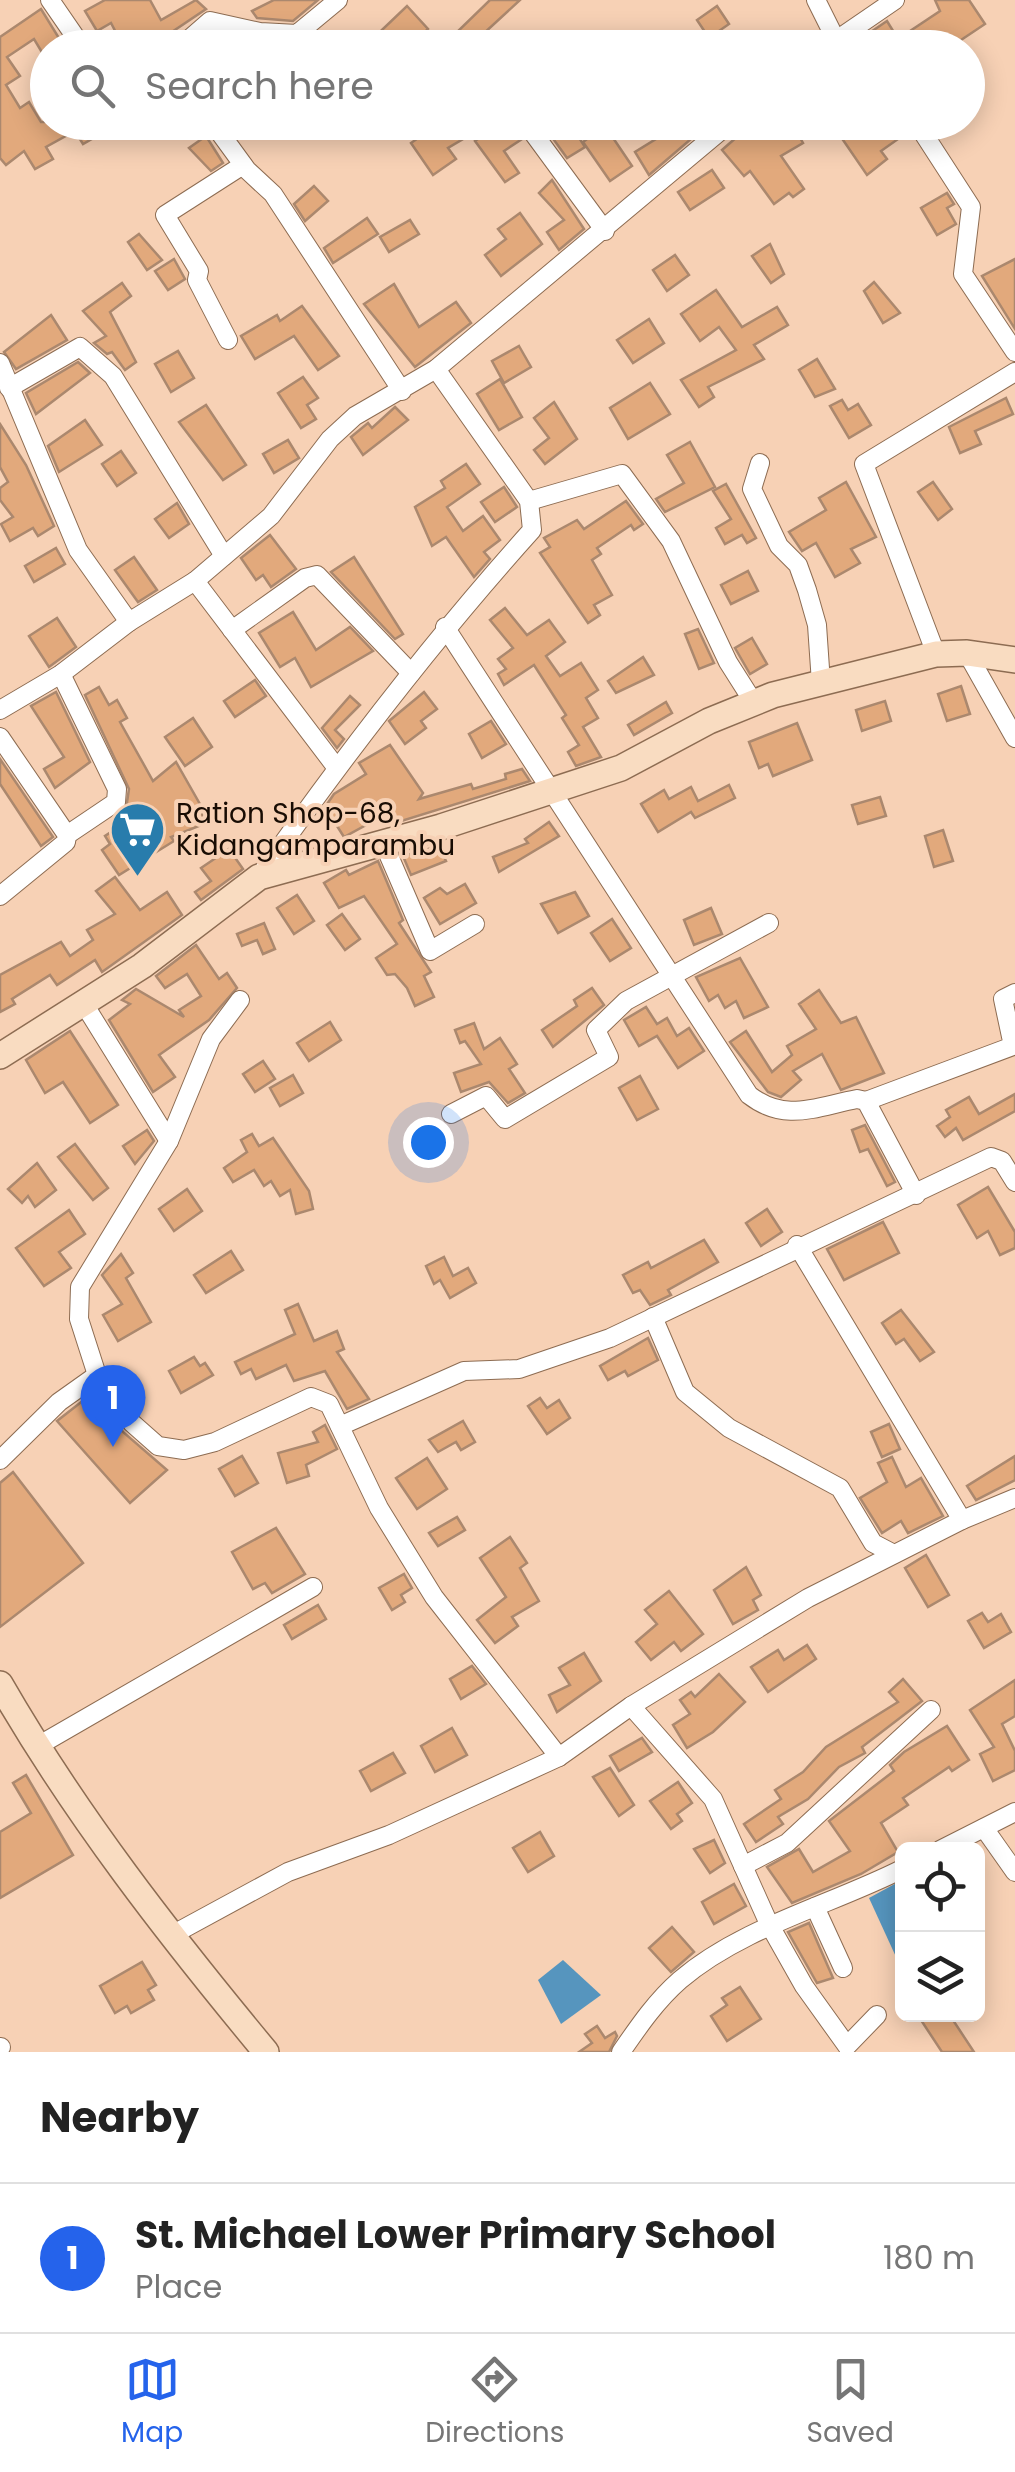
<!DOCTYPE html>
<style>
:root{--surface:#fff;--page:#f2f2f2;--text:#222;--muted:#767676;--line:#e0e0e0;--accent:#2563eb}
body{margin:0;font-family:Poppins,sans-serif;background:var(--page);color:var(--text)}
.controls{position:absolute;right:30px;bottom:30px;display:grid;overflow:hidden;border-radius:15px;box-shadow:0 5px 25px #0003}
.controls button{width:90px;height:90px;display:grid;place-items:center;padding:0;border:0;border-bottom:2px solid var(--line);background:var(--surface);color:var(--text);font:50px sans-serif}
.you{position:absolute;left:428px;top:1142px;width:35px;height:35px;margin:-25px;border:8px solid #fff;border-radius:50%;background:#1a73e8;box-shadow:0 0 0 15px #1a73e833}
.badge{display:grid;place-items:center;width:65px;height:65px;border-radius:50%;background:var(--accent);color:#fff;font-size:32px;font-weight:700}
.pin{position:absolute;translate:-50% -82px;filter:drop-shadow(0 2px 5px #0008)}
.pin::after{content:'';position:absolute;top:52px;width:35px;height:30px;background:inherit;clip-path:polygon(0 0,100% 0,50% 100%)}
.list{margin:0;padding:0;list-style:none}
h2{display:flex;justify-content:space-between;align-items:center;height:130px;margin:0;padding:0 40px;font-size:42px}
h2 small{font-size:32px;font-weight:400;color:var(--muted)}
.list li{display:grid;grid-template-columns:65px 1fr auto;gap:30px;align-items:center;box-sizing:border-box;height:150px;padding:0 40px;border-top:2px solid var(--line)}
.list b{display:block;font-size:38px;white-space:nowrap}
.list p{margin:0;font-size:32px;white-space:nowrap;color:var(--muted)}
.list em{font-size:32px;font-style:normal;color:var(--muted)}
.icon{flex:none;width:55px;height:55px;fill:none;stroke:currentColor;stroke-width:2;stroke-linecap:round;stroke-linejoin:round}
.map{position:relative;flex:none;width:1015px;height:2052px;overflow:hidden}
.search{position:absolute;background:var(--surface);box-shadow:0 5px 25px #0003;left:30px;right:30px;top:30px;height:110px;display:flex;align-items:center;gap:25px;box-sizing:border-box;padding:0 35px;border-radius:55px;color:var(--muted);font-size:38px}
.sheet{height:280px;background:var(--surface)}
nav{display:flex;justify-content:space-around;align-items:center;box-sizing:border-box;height:140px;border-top:2px solid var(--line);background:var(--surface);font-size:28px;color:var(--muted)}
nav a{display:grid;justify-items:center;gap:5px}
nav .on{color:var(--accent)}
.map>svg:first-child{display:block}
.water{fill:#5695be}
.building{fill:#e2a97c;stroke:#ab886e;stroke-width:2.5}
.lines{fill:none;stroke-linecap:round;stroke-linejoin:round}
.street-casing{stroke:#8d6c52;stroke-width:20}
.secondary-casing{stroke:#8d6c52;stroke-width:28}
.street{stroke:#fff;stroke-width:18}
.secondary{stroke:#f9dcc1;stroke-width:25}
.labels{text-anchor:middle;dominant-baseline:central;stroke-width:8;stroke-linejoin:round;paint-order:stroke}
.poi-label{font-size:28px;fill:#180c03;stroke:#f7d1b5;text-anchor:start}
</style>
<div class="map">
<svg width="1015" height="2052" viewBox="0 0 1015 2052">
<rect width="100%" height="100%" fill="#f7d1b5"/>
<g class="water">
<path d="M902,1880V1970L869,1898Z"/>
<path d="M563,1960L601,1995L561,2024L538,1980Z"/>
</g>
<g class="building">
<path d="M105,0H150L161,20L196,0L206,9L148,48H124L111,23L97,31L85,11Z"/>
<path d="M274,0H318L293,21L257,18L252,11Z"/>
<path d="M490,0H520L468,48L455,34Z"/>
<path d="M935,0H969L985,24L949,48H860L856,42L887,21L898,39L940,11Z"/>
<path d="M407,6L428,29L408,48H363Z"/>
<path d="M717,6L729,24L709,38L697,20Z"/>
<path d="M41,9L62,43L48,48L43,54L34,39L7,57L20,76L6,85L20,108L29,102L41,122H90L97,136L83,144L75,131L46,147L53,159L35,169L24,151L6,165L0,158V37Z"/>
<path d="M441,122H492L448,148L456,159L433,175L411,143Z"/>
<path d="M503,122H513L522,139L504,151L519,173L505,182L475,141Z"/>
<path d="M569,122L585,147L567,158L549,133Z"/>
<path d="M657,122H681L691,139L649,175L635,152L664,134Z"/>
<path d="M754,122H791L803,143L781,156L804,189L793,197L789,193L774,204L750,171L744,176L722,150Z"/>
<path d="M861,122H902L908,132L881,151L887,159L867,175L841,137Z"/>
<path d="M605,126L632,166L610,181L583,142Z"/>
<path d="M206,136L223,163L211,171L189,148Z"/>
<path d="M712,170L724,188L690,210L678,192Z"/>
<path d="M552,180L584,229L559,250L547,232L564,220L539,193Z"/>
<path d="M314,186L328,201L305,221L294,204Z"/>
<path d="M947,193L954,204L947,208L956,224L937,235L921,208Z"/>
<path d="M520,213L542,244L501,276L485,255L506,239L498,229Z"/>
<path d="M367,218L378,234L333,263L324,248Z"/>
<path d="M410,220L419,234L389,252L380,237Z"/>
<path d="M139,234L162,260L147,270L128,242Z"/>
<path d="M770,244L784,274L771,283L752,256Z"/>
<path d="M675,255L689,275L667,291L653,270Z"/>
<path d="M174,259L185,279L168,290L155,271Z"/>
<path d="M1015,259V329L982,276Z"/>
<path d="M874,282L900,313L883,323L864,291Z"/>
<path d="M122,283L131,296L110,312L136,362L125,370L112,352L107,354L94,343L106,336L83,311Z"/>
<path d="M394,284L419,327L456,302L471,323L415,367L364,304Z"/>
<path d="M716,290L742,327L777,307L788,325L754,345L764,359L708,387L714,397L699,407L681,380L736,350L719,327L700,341L681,314Z"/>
<path d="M302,306L339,356L318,370L294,336L255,359L241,336L277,315L280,321Z"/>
<path d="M51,315L67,340L16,369L4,352Z"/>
<path d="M649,319L664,343L633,363L617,340Z"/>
<path d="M519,346L531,367L504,383L492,361Z"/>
<path d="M178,351L194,378L171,392L155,364Z"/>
<path d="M817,359L835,389L815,397L799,370Z"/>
<path d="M78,362L90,373L36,414L26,393Z"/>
<path d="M303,377L318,398L307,405L316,419L301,428L278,393Z"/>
<path d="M500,379L522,417L499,430L477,394Z"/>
<path d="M650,383L670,414L628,439L610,408Z"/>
<path d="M1006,398L1013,414L975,431L981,444L960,453L949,427Z"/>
<path d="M842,400L848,410L858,404L871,425L849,438L830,406Z"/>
<path d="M554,402L577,439L545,464L534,450L549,438L534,418Z"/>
<path d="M206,405L246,465L223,480L179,422Z"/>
<path d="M395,407L408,420L363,455L351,437L368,423L372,428Z"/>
<path d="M85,420L102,445L59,472L48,446Z"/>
<path d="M0,424L26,465L54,526L38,536L33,528L10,541L1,524L13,517L0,500V488L8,482L0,467Z"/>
<path d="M288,440L299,458L274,473L263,454Z"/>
<path d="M690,442L715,487L665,512L656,499L684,483L667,455Z"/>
<path d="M121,451L136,473L117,486L102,464Z"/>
<path d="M466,464L480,484L447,507L463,531L483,516L500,540L484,552L490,559L474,577L446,537L432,546L415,507L445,488L441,481Z"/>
<path d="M846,482L876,537L851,549L860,563L835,577L816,543L802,551L789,532L826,510L819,498Z"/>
<path d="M933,482L952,509L938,520L918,492Z"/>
<path d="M726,484L756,538L747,543L742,535L725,544L716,528L731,519L713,491Z"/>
<path d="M504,487L517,507L495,522L481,502Z"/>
<path d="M626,501L643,524L634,530L631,525L597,548L601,554L592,560L612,595L594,605L600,615L588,623L540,553L550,547L544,538L577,520L584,529Z"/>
<path d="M177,503L189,524L169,538L155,519Z"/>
<path d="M270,535L296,569L271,587L263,575L256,580L241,558Z"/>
<path d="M56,548L65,564L34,582L25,566Z"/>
<path d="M134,557L157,590L138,602L115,570Z"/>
<path d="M354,557L403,634L395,639L331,572Z"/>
<path d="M748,571L758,591L731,604L721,585Z"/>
<path d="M505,608L527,635L549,620L565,642L546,656L560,676L581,663L598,690L586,698L598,718L583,727L601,757L576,766L568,752L579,745L562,718L566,715L534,665L504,685L498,674L506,669L498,659L513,648L490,620Z"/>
<path d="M293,612L316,650L350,627L373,651L311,687L295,658L280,667L259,633Z"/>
<path d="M57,618L76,647L49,667L29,636Z"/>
<path d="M698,629L714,663L699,669L685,634Z"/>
<path d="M752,638L767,664L750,674L735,648Z"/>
<path d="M643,657L654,675L616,693L608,681Z"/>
<path d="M255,680L266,696L235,717L224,701Z"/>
<path d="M961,686L970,714L947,721L938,694Z"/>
<path d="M99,687L109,705L117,700L127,718L120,722L153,781L176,762L201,806L204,824L171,837L174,841L119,875L102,850L110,844L105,836L131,819L126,809L129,789L85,695Z"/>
<path d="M56,692L90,762L55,788L44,769L64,757L31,706Z"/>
<path d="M424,692L437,709L421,721L426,728L405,744L389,721Z"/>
<path d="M350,696L360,705L335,730L344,739L337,748L322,728Z"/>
<path d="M885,701L891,721L862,731L856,710Z"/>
<path d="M666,702L672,713L634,735L628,725Z"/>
<path d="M193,718L212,747L185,766L165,737Z"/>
<path d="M491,721L506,744L482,758L469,734Z"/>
<path d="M797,723L812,760L773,776L768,764L759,768L749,742Z"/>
<path d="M390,745L423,793L419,799L471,784L473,789L506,779L505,774L522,769L530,781L395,823L390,812L344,837L325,807L334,794L366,774L359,763Z"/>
<path d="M0,759L53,837L41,846L0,784Z"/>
<path d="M729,785L735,798L695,818L691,812L658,832L641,804L664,790L669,799L691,787L698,801Z"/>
<path d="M880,797L886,816L858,824L852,805Z"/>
<path d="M549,822L559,836L499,872L493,857L528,843L525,839Z"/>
<path d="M943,830L953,861L934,867L925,836Z"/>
<path d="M439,846L446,861L411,875L403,856Z"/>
<path d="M229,849L243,869L201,900L195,892L211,881L201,868Z"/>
<path d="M378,861L403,920L399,923L431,972L424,976L434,997L415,1006L407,988L395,974L387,975L376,958L397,944L364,896L339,908L324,883L346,870L349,875Z"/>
<path d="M115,877L140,910L167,892L182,915L102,972L95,960L57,985L50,975L12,999L15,1004L0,1012V975L61,942L70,956L93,940L87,930L115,914L96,891Z"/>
<path d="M465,884L476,903L440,924L424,898L440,888L447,894Z"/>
<path d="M575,892L589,916L558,933L541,904Z"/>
<path d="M297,895L314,921L294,934L277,908Z"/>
<path d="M711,908L722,934L694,945L684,920Z"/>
<path d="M342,914L360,939L345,950L327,925Z"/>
<path d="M612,919L631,948L610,961L591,933Z"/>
<path d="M264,923L275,949L263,954L257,940L242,946L237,934Z"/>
<path d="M196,945L219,979L227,973L237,988L209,1020L159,1055L175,1077L153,1092L109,1020L130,1004L122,1000L136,989L184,1017L179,1010L201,996L187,974L165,988L156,976Z"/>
<path d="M740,958L768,1007L744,1018L736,1001L725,1008L718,995L709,1001L696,977Z"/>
<path d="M592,988L604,1005L553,1047L542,1030L577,1006L574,1000Z"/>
<path d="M819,990L841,1023L856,1017L884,1073L841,1090L822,1054L793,1071L801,1080L781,1097L768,1092L730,1042L746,1031L772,1072L792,1055L787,1046L816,1029L799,1004Z"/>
<path d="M646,1007L657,1024L667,1018L677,1036L689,1028L704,1051L678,1068L657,1036L639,1046L624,1020Z"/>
<path d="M330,1022L341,1040L309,1061L297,1043Z"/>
<path d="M474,1023L484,1049L500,1038L517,1064L509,1069L525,1093L508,1103L489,1082L461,1092L454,1073L481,1064L465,1041L460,1043L455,1030Z"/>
<path d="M70,1031L118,1105L90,1123L63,1082L45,1093L26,1060Z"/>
<path d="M263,1061L275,1079L255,1092L243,1074Z"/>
<path d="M293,1075L303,1093L280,1106L270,1088Z"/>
<path d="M640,1076L658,1109L637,1120L619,1088Z"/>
<path d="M1015,1094V1111L963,1140L956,1128L945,1137L937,1126L950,1117L946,1110L969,1097L979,1114Z"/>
<path d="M865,1125L895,1182L887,1186L868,1149L860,1152L852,1130Z"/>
<path d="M147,1130L154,1141L135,1164L123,1146Z"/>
<path d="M252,1134L259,1146L273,1138L309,1191L313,1209L296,1214L290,1190L280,1196L271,1181L264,1186L254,1170L233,1182L224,1168L247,1152L241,1140Z"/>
<path d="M75,1144L108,1188L93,1200L58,1157Z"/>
<path d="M37,1163L56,1190L35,1207L28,1196L22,1203L8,1189Z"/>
<path d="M988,1187L1015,1232V1248L1000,1255L988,1231L977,1238L958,1205Z"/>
<path d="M187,1189L202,1211L174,1231L159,1209Z"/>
<path d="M767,1209L782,1232L761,1246L746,1223Z"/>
<path d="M69,1210L85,1234L59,1252L71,1268L44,1286L16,1248Z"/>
<path d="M883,1222L899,1253L844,1280L827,1249Z"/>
<path d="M704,1240L718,1262L668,1290L671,1295L650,1305L640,1290L633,1293L623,1275L648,1262L651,1268Z"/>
<path d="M231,1251L243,1270L206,1293L194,1275Z"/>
<path d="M121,1254L133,1273L126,1278L151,1322L118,1341L103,1315L122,1304L102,1275Z"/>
<path d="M444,1257L453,1276L468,1268L476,1283L450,1298L440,1280L434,1284L426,1266Z"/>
<path d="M298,1304L314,1341L337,1331L344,1349L337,1352L369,1399L347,1409L325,1371L294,1381L286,1365L256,1379L251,1369L241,1374L235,1362L295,1334L285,1310Z"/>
<path d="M901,1310L934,1352L920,1361L904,1339L896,1344L882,1323Z"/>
<path d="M648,1338L658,1360L628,1376L625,1371L608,1380L600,1366Z"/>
<path d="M194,1357L200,1366L205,1363L213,1375L181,1393L169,1371Z"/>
<path d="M94,1392L123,1432L167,1470L130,1503L57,1421Z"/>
<path d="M540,1398L547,1408L559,1400L570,1418L547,1434L528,1406Z"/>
<path d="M463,1421L475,1442L461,1450L456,1442L438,1452L429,1440Z"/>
<path d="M889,1424L900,1449L882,1457L871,1432Z"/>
<path d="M325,1425L337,1449L306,1465L309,1476L287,1483L278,1453L318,1442L313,1432Z"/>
<path d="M242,1456L258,1483L235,1496L219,1469Z"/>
<path d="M1015,1456V1480L976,1500L967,1486Z"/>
<path d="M892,1457L906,1487L921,1478L943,1516L908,1533L901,1521L882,1533L860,1498L887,1482L878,1463Z"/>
<path d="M427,1458L447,1489L417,1509L396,1478Z"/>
<path d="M13,1472L83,1563L0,1627V1483Z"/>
<path d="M457,1517L465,1530L438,1546L429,1533Z"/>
<path d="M276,1528L305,1574L272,1593L265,1583L253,1589L232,1552Z"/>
<path d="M510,1537L527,1563L520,1568L539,1601L512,1617L518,1626L495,1643L477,1620L506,1597L480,1558Z"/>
<path d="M926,1555L949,1595L928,1607L905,1568Z"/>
<path d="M746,1567L761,1595L753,1600L758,1610L733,1624L714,1590Z"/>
<path d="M404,1574L412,1588L401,1595L405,1602L392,1610L379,1588Z"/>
<path d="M669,1591L703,1634L681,1651L674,1642L651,1660L636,1642L657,1624L645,1610Z"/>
<path d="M318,1605L326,1619L292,1639L284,1625Z"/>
<path d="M982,1613L988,1622L1001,1614L1011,1632L984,1648L968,1621Z"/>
<path d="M807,1645L816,1659L768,1692L751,1667L778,1650L784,1660Z"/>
<path d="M584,1653L601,1681L557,1712L549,1695L570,1685L559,1668Z"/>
<path d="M472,1666L486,1684L461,1699L450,1679Z"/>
<path d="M719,1674L745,1702L713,1732L687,1748L673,1725L690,1714L680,1700L691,1692L695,1697Z"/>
<path d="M903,1679L922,1701L862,1747L865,1753L839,1767L808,1799L778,1817L783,1824L756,1842L744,1824L781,1799L775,1790L803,1772L826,1747L898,1702L889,1692Z"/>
<path d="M1015,1680V1716L1002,1724L1015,1751V1770L993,1781L980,1754L994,1747L970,1710Z"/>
<path d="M947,1726L969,1760L952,1771L949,1767L903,1798L908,1805L881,1823L898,1852L861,1874L792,1903L767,1867L799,1849L813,1872L850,1851L829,1821L894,1771L890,1765L904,1752Z"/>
<path d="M452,1728L467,1755L435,1772L421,1746Z"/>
<path d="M642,1738L652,1752L619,1771L610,1756Z"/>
<path d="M393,1753L405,1773L371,1791L360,1771Z"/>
<path d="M610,1768L634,1805L619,1816L593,1777Z"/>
<path d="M26,1775L73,1855L0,1898V1832L31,1813L13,1783Z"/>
<path d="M678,1782L692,1803L677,1814L682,1821L671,1829L650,1801Z"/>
<path d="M540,1832L554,1856L528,1872L513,1848Z"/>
<path d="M714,1840L725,1863L710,1873L694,1849Z"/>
<path d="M734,1884L746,1906L714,1924L702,1902Z"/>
<path d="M809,1923L833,1978L817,1983L788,1932Z"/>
<path d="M672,1927L694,1952L671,1972L649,1948Z"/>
<path d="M142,1962L156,1985L148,1990L154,2000L131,2013L127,2006L115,2013L100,1986Z"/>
<path d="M740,1987L761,2019L727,2041L711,2016L727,2005L722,1998Z"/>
<path d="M917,2014H949L974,2052H942Z"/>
<path d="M597,2026L605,2038L615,2032L617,2036L609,2052H579L592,2043L585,2034Z"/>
</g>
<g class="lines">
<defs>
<g id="street">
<path d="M50,0L83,48"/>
<path d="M816,0L840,48"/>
<path d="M179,48L210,21L260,32L297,34L338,0"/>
<path d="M825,48L895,0"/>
<path d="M212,122L247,170L273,194L402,391"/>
<path d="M525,122L605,231"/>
<path d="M916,122L971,207L963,274L1015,352"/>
<path d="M228,340L197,280L199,271L165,215L243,165"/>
<path d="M0,363L78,550L129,622L195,581L271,516L330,439L355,416L436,369L731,122"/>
<path d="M9,388L80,347L113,376L224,556"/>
<path d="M760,463L752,489L779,546L798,565L807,590L817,625L821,683"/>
<path d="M529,501L622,474L671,541L728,662L754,703"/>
<path d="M195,581L336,767"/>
<path d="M445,627L749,1095C785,1123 815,1107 857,1099L866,1101L916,1195"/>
<path d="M232,630L305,578L317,575L411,673"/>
<path d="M967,653L1015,738"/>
<path d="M936,654L864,464L1015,372"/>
<path d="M61,674L117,789L116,802L67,835"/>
<path d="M0,710L61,674L129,622"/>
<path d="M0,737L67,835L66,842L0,896"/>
<path d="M383,842L430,951L475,924"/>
<path d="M259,877C344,756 433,640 532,530L529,501L436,369"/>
<path d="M240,1000L211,1039L169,1141L80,1287L79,1319L97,1375L132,1423L158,1446L184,1450L215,1442L311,1397L329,1404L379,1508L434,1597L559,1757"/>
<path d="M84,1004L169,1141"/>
<path d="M866,1101L1013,1046L1003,999L1015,993"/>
<path d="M451,1114L486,1096L505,1119L609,1057L596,1030L626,1001L769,923"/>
<path d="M797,1245L962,1520"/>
<path d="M653,1317L685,1392L729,1428L840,1488L873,1543L894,1554"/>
<path d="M340,1426L464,1371L519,1369L610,1338L991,1157L1002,1161L1015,1182"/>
<path d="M0,1460L59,1402L97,1375"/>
<path d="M631,1706L713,1799L769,1924L804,1986L847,2046L877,2015"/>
<path d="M36,1747L313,1587"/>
<path d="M984,1828L1015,1872"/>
<path d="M940,1850L1015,1812"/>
<path d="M743,1866L787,1843L931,1710"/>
<path d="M815,1907L843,1968"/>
<path d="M170,1936L288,1872L389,1835L559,1757L631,1706L808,1598L962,1520L1015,1498"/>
<path d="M0,2048L1,2047"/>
<path d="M621,2052C639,2026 656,2001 680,1980C742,1927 831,1905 902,1869"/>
</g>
<g id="secondary">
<path d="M0,1056L142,966L259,877L441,827L621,768L709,721L773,695L936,654L967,653L1015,660"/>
<path d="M0,1684C76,1816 169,1935 266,2052"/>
</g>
</defs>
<use href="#street" class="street-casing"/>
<use href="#secondary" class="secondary-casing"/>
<use href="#street" class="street"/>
<use href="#secondary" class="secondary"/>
</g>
<defs>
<symbol id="supermarket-pin" viewBox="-11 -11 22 30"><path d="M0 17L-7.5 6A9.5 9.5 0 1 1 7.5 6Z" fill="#287cac" stroke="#f7d1b5"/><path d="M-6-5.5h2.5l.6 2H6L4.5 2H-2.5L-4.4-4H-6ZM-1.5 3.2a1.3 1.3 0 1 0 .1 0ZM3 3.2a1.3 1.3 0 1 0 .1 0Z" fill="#fff"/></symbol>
</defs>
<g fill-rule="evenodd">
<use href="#supermarket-pin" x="106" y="798" width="63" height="86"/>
</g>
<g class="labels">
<g class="poi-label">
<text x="176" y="813">Ration Shop-68,<tspan x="176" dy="32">Kidangamparambu</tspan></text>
</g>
</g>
</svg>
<div class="controls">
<button><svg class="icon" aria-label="locate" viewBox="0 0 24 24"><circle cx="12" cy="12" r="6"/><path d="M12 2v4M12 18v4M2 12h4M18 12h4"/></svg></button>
<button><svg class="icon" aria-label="layers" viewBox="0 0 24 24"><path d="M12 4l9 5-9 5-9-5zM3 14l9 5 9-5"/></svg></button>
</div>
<div class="you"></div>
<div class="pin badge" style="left:113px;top:1447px">1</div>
<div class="search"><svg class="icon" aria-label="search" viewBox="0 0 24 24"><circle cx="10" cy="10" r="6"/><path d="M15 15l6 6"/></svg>Search here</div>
</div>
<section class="sheet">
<h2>Nearby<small></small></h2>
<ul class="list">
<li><span class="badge">1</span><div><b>St. Michael Lower Primary School</b><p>Place</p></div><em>180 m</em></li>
</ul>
</section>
<nav>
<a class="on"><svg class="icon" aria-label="map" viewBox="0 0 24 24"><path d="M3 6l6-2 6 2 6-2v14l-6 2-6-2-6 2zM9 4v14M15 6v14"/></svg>Map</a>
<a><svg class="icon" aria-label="directions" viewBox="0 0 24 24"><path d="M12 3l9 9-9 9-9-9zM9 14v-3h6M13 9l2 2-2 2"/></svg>Directions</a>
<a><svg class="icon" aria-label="saved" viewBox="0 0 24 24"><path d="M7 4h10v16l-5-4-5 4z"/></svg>Saved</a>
</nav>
